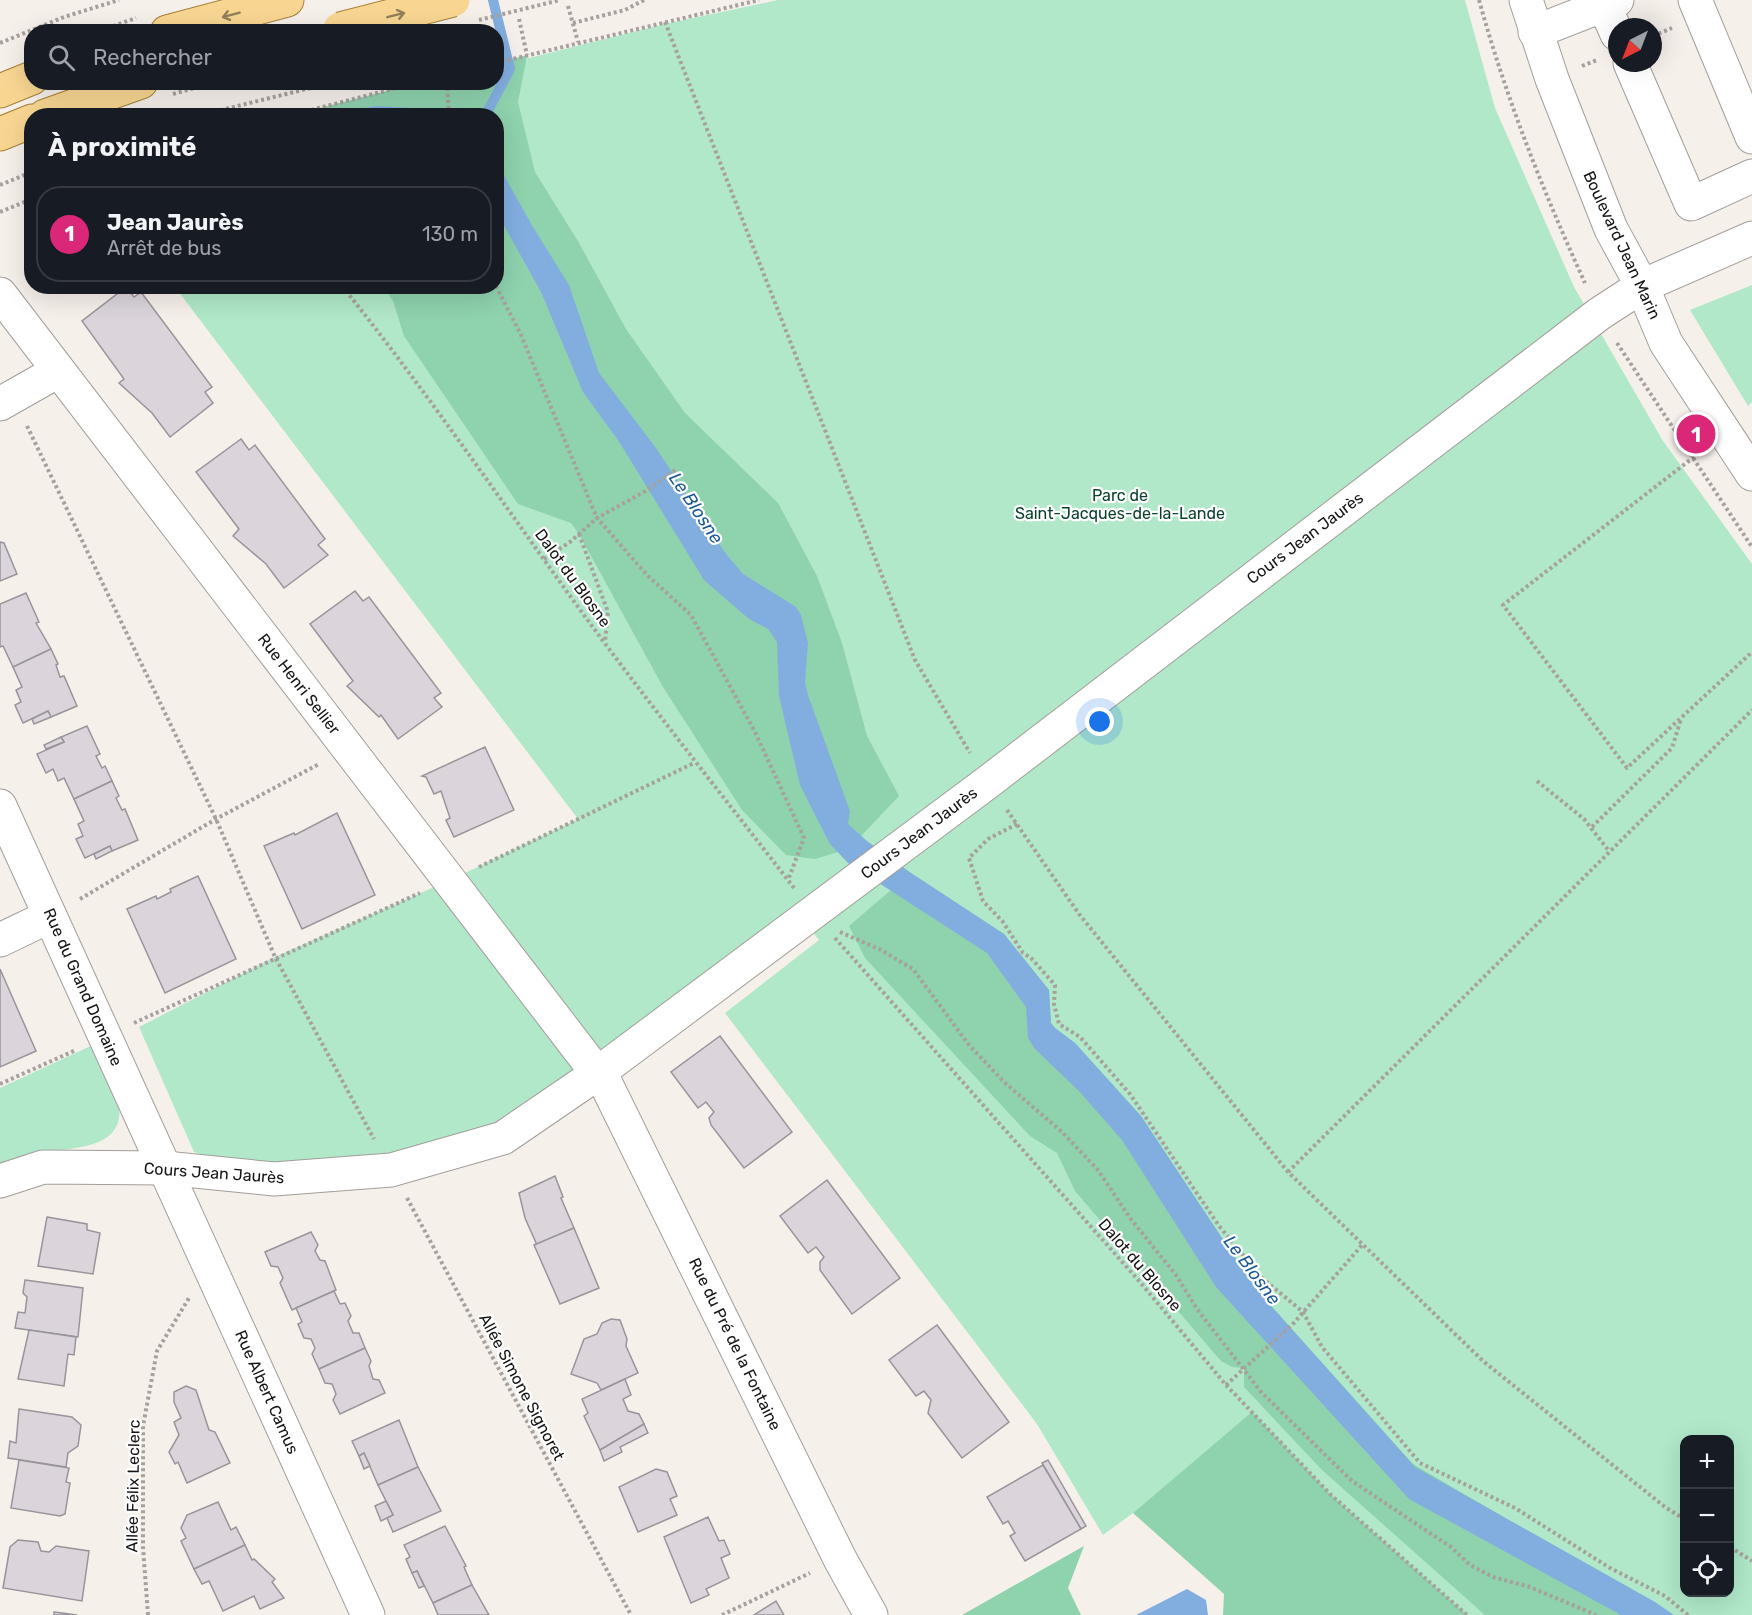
<!DOCTYPE html>
<html lang="fr">
<meta charset="utf-8">
<style>
:root{--surface:#171b24;--page:#20242c;--text:#f1f3f6;--muted:#9ea1a6;--line:#363941;--accent:#db2777}
body{margin:0;font-family:Rubik,sans-serif;background:var(--page);color:var(--text)}
.controls{position:absolute;right:18px;bottom:18px;display:grid;overflow:hidden;border-radius:12px;box-shadow:0 6px 24px #0002}
.controls button{width:54px;height:54px;display:grid;place-items:center;padding:0;border:0;border-bottom:2px solid var(--line);background:var(--surface);color:var(--text);font:30px sans-serif}
.compass{position:absolute;left:1608px;top:18px;width:54px;height:54px;border-radius:50%;background:var(--surface);box-shadow:0 6px 24px #0002;rotate:222deg}
.you{position:absolute;left:1100px;top:722px;width:21px;height:21px;margin:-15px;border:4px solid #fff;border-radius:50%;background:#1a73e8;box-shadow:0 0 0 9px #1a73e833}
.badge{display:grid;place-items:center;width:39px;height:39px;border-radius:50%;background:var(--accent);color:#fff;font-size:20px;font-weight:700}
.pin{position:absolute;translate:-50% -50%;border:3px solid #fff;box-shadow:0 2px 6px #0006}
.list{margin:0;padding:0;list-style:none}
h2{display:flex;justify-content:space-between;align-items:center;height:78px;margin:0;padding:0 24px;font-size:26px}
h2 small{font-size:20px;font-weight:400;color:var(--muted)}
.list li{display:grid;grid-template-columns:39px 1fr auto;gap:18px;align-items:center;box-sizing:border-box;height:96px;margin:0 12px 12px;padding:0 12px;border:2px solid var(--line);border-radius:24px}
.list b{display:block;font-size:22px;white-space:nowrap}
.list p{margin:0;font-size:20px;white-space:nowrap;color:var(--muted)}
.list em{font-size:20px;font-style:normal;color:var(--muted)}
.icon{flex:none;width:33px;height:33px;fill:none;stroke:currentColor;stroke-width:2;stroke-linecap:round;stroke-linejoin:round}
.map{position:relative;flex:none;width:1752px;height:1615px;overflow:hidden}
.search{position:absolute;background:var(--surface);box-shadow:0 6px 24px #0002;left:24px;top:24px;width:480px;height:66px;display:flex;align-items:center;gap:15px;box-sizing:border-box;padding:0 21px;border-radius:24px;color:var(--muted);font-size:22px}
.panel{position:absolute;background:var(--surface);box-shadow:0 6px 24px #0002;left:24px;top:108px;width:480px;height:186px;border-radius:24px}
.map>svg:first-child{display:block}
.green{fill:#b0e8c9;fill-rule:evenodd}
.forest{fill:#8ed2ae}
.water{fill:#82aedf}
.lines{fill:none;stroke-linecap:round;stroke-linejoin:round}
.stream{stroke:#82aedf;stroke-width:10}
.building{fill:#dbd5db;stroke:#999499;stroke-width:1.5}
.minor-casing{stroke:#a39e99;stroke-width:35}
.major-casing{stroke:#a68037;stroke-width:35}
.path{stroke:#a6a19d;stroke-width:4;stroke-dasharray:3 3;stroke-linecap:butt}
.minor{stroke:#fff;stroke-width:33}
.major{stroke:#f8d692;stroke-width:33}
.major-bridge-casing{stroke:#a68037;stroke-width:35;stroke-linecap:butt}
.path-bridge{stroke:#a6a19d;stroke-width:4;stroke-dasharray:3 3;stroke-linecap:butt}
.major-bridge{stroke:#f8d692;stroke-width:33}
.oneway{stroke:#927f59}
.labels{text-anchor:middle;dominant-baseline:central;stroke-width:4.5;stroke-linejoin:round;paint-order:stroke}
.street-label{font-size:16px;fill:#161413;stroke:#fff}
.park-label{font-size:16px;fill:#09422b;stroke:#fff}
.water-label{font-size:18px;font-style:italic;fill:#1b5995;stroke:#fff}
</style>
<div class="map">
<svg width="1752" height="1615" viewBox="0 0 1752 1615">
<rect width="100%" height="100%" fill="#f6f0eb"/>
<g class="green">
<path d="M778,0H1465L1495,108L1574,287L1663,441L1752,564V1615H1447L1242,1421L1133,1513L1103,1535L1037,1424L725,1013L819,940L803,920L503,1138L274,1179L194,1152L139,1027L275,957L450,880L578,819L175,287L496,286V116L297,115L419,83L496,82L497,66L665,24ZM1684,1440H1730V1592H1684Z"/>
<path d="M1752,285V402L1748,406L1690,310Z"/>
<path d="M95,1044C102,1061 117,1088 119,1105C126,1154 61,1147 30,1154C20,1157 10,1163 0,1167V1088Z"/>
</g>
<g class="forest">
<path d="M527,55L518,102L535,172L579,243L626,329L685,413L778,503L817,576L842,643L867,736L899,796L861,836L838,852L815,859L786,855L742,810L663,687L579,534L571,523L518,504L404,336L393,301L384,287L496,286V116H288L418,83L496,82L497,63Z"/>
<path d="M911,873L1004,934L1049,990L1051,1023L1055,1028L1075,1043L1141,1116L1256,1289L1413,1464L1670,1615H1485L1322,1470L1244,1387V1368L1232,1367L1221,1361L1075,1191L1057,1153L1030,1136L865,958L849,926Z"/>
<path d="M1252,1412L1331,1495L1467,1615H1223L1224,1594L1133,1513Z"/>
<path d="M1084,1546L1068,1588L1081,1615H962Z"/>
</g>
<g class="water">
<path d="M377,106L449,110L456,115H321Z"/>
<path d="M496,161L533,227L569,285L599,373L656,448L726,554L743,574L796,607L801,615L808,643L805,683L809,698L850,811L848,824L867,841L911,873L1004,934L1049,990L1051,1023L1055,1028L1075,1043L1141,1116L1256,1289L1415,1467L1655,1602L1674,1615H1621L1409,1499L1216,1287L1122,1140L1079,1091L1035,1049L1028,1038L1026,1007L987,953L848,863L830,844L800,785L779,696L777,642L768,629L749,619L704,580L618,440L583,392L541,292L497,213Z"/>
<path d="M1187,1589L1206,1600L1208,1615H1136Z"/>
</g>
<g class="lines">
<path class="stream" d="M485,116L510,69L493,0"/>
</g>
<g class="building">
<path d="M126,287L134,297L141,292L212,387L205,392L213,403L170,437L152,413L119,383L124,379L82,321Z"/>
<path d="M241,439L249,450L255,445L325,539L318,545L328,555L284,588L266,564L233,536L239,529L196,472Z"/>
<path d="M0,542L4,543L17,574L0,581Z"/>
<path d="M355,591L363,601L369,597L441,693L434,698L442,707L398,739L381,715L379,717L347,686L353,681L310,624Z"/>
<path d="M26,593L39,622L36,623L51,649L13,667L3,646L0,647V604Z"/>
<path d="M51,649L58,664L56,665L60,677L64,676L77,706L51,717L48,711L23,723L15,705L21,702L16,690L22,687L13,667Z"/>
<path d="M48,711L51,717L34,724L32,719Z"/>
<path d="M87,726L100,754L96,756L102,768L105,766L112,781L74,799L64,778L58,781L53,769L46,773L37,754L64,742L61,737Z"/>
<path d="M61,737L64,742L46,749L44,745Z"/>
<path d="M485,747L514,810L454,837L446,820L450,818L441,791L434,794L426,777L422,776Z"/>
<path d="M112,781L119,796L116,798L122,810L125,809L138,840L112,851L110,846L85,858L76,839L83,836L78,824L84,821L74,799Z"/>
<path d="M337,813L375,895L302,929L264,846L294,833L295,835Z"/>
<path d="M110,846L112,851L96,859L94,854Z"/>
<path d="M198,876L236,959L165,993L127,909L156,896L157,899L171,892L170,889Z"/>
<path d="M0,969L36,1051L0,1067Z"/>
<path d="M720,1036L792,1132L744,1168L711,1125L709,1118L714,1112L706,1102L698,1108L671,1072Z"/>
<path d="M555,1176L563,1197L561,1198L574,1228L537,1245L525,1218L519,1193Z"/>
<path d="M827,1180L900,1278L852,1314L820,1270V1262L824,1257L816,1247L808,1253L780,1216Z"/>
<path d="M47,1217L87,1224V1230L100,1233L93,1274L38,1266Z"/>
<path d="M574,1228L599,1288L560,1304L534,1245Z"/>
<path d="M311,1232L318,1245L315,1251L320,1260L325,1261L336,1290L292,1310L280,1283L283,1278L278,1267L271,1266L265,1252Z"/>
<path d="M25,1280L83,1288L78,1337L15,1328L18,1312L25,1313L27,1297L23,1293Z"/>
<path d="M334,1291L340,1304L345,1303L351,1316L348,1321L353,1333H359L365,1348L319,1369L312,1354L315,1348L311,1339L304,1338L298,1324L302,1322L296,1308Z"/>
<path d="M611,1319L620,1320L627,1339L626,1346L638,1373L601,1390L597,1383L571,1374L584,1339L597,1334L602,1323Z"/>
<path d="M937,1325L1009,1422L962,1458L928,1413L931,1400L924,1391L916,1396L889,1360Z"/>
<path d="M29,1330L76,1337L74,1355L68,1354L64,1386L18,1379Z"/>
<path d="M365,1348L371,1361L369,1366L373,1379L379,1380L385,1393L340,1414L333,1400L336,1394L332,1384L325,1383L319,1369Z"/>
<path d="M625,1379L631,1395L623,1399L628,1411L639,1414L644,1424L600,1450L584,1416L588,1413L582,1399Z"/>
<path d="M186,1386L196,1390L209,1430L215,1432L230,1463L187,1483L178,1462L175,1464L169,1452L179,1435L174,1422L181,1418L174,1402V1392Z"/>
<path d="M19,1409L72,1417L81,1425L78,1446L68,1453L66,1467L8,1458L10,1441L16,1443Z"/>
<path d="M399,1420L418,1467L378,1485L364,1453L359,1456L352,1441Z"/>
<path d="M644,1424L648,1433L620,1447L622,1452L604,1461L600,1450Z"/>
<path d="M364,1453L370,1466L364,1469L359,1456Z"/>
<path d="M19,1460L69,1468L66,1482L70,1483L65,1514L60,1516L11,1508Z"/>
<path d="M1048,1460L1086,1526L1081,1529L1042,1463Z"/>
<path d="M1043,1465L1081,1529L1025,1561L1010,1536L1015,1533L1008,1521L1003,1524L987,1497Z"/>
<path d="M418,1467L441,1511L393,1532L387,1518L393,1515L378,1485Z"/>
<path d="M656,1469L667,1472L677,1496L670,1499L677,1515L638,1532L619,1487Z"/>
<path d="M386,1501L393,1515L381,1521L375,1506Z"/>
<path d="M218,1502L231,1530L236,1527L245,1545L194,1569L181,1541L186,1538L181,1528L187,1515Z"/>
<path d="M708,1517L719,1541L724,1540L730,1554L721,1558L729,1578L706,1589L709,1595L691,1603L664,1537Z"/>
<path d="M445,1526L466,1566L464,1567L472,1585L433,1603L417,1571L412,1573L406,1559L410,1557L404,1545Z"/>
<path d="M18,1540L38,1542L41,1551L49,1552L56,1546L89,1551L82,1601L3,1588L10,1547Z"/>
<path d="M245,1545L252,1560L254,1559L275,1579L272,1582L284,1598L260,1609L254,1596L223,1611L209,1581L202,1584L194,1569Z"/>
<path d="M417,1571L424,1586L419,1588L412,1573Z"/>
<path d="M472,1585L489,1615H438L433,1603Z"/>
<path d="M776,1601L784,1615H754Z"/>
<path d="M54,1612L77,1615H54Z"/>
</g>
<g class="lines">
<defs>
<g id="minor">
<path d="M1526,0L1552,79L1611,229L1642,286L1666,343L1752,474"/>
<path d="M1695,0L1752,137"/>
<path d="M1604,5L1617,34"/>
<path d="M1535,32L1617,0"/>
<path d="M1630,63L1691,204L1752,176"/>
<path d="M0,294L607,1086L840,1559L871,1615"/>
<path d="M0,404L58,371"/>
<path d="M0,806L368,1615"/>
<path d="M0,940L50,916"/>
<path d="M0,1181L43,1167L165,1168L274,1179L391,1170L503,1138L598,1073L988,782L1599,314L1642,286L1752,238"/>
</g>
<g id="major">
<path d="M167,32L287,0"/>
<path d="M0,91L32,78"/>
<path d="M45,116L141,82"/>
<path d="M0,134L32,121"/>
</g>
</defs>
<use href="#minor" class="minor-casing"/>
<use href="#major" class="major-casing"/>
<g class="path">
<path d="M1479,0C1506,98 1543,191 1585,283"/>
<path d="M568,6L578,42"/>
<path d="M519,19L527,55"/>
<path d="M665,22L915,660L970,753"/>
<path d="M573,23L625,10L644,0"/>
<path d="M96,32L136,18"/>
<path d="M1653,36L1672,28"/>
<path d="M0,43L64,17L119,0"/>
<path d="M496,63L759,0"/>
<path d="M1582,66L1597,60"/>
<path d="M447,82L449,116"/>
<path d="M173,94L215,82"/>
<path d="M211,116L213,112L335,82"/>
<path d="M288,116L420,82"/>
<path d="M0,185L32,172"/>
<path d="M0,212L32,199"/>
<path d="M342,286C424,388 497,495 573,600C644,698 720,792 794,888"/>
<path d="M496,286L521,335L597,518L647,575L691,615L755,732L804,838L788,880"/>
<path d="M1617,343L1752,547"/>
<path d="M27,426L216,819L275,957L374,1139"/>
<path d="M1699,453L1503,605L1627,768L1752,652"/>
<path d="M579,534L608,612L605,642"/>
<path d="M544,559L570,542L597,518L644,492L677,469"/>
<path d="M1537,781L1584,819L1609,851"/>
<path d="M1007,810L1079,914L1288,1172L1483,1361L1665,1507L1684,1519"/>
<path d="M1017,824L988,839L969,858L983,901L1003,922L1023,953L1031,958L1055,985L1054,1004L1059,1024L1080,1037L1130,1094L1219,1226L1261,1277L1303,1312L1322,1347L1420,1463L1515,1508L1610,1568L1665,1596L1688,1615"/>
<path d="M1592,827L1672,748L1681,719"/>
<path d="M479,867L694,763"/>
<path d="M80,899L216,819L319,764"/>
<path d="M840,932L879,949L913,969L969,1045L1004,1082L1062,1132L1098,1170L1130,1218L1176,1275L1197,1309L1261,1392L1352,1481L1451,1547L1470,1565L1493,1577L1530,1587L1596,1615"/>
<path d="M835,938L1140,1282L1226,1385L1331,1495L1467,1615"/>
<path d="M134,1023L420,893"/>
<path d="M0,1084L76,1050"/>
<path d="M1288,1172L1752,710"/>
<path d="M407,1198L631,1615"/>
<path d="M1226,1385L1292,1325L1363,1244"/>
<path d="M1730,1547L1752,1561"/>
<path d="M148,1615L143,1547V1426L157,1351L189,1298"/>
<path d="M722,1615L810,1573"/>
</g>
<use href="#minor" class="minor"/>
<use href="#major" class="major"/>
<defs>
<path id="major-bridge" d="M340,29L453,0"/>
</defs>
<use href="#major-bridge" class="major-bridge-casing"/>
<path class="path-bridge" d="M479,20L560,0"/>
<use href="#major-bridge" class="major-bridge"/>
</g>
<defs><path id="oneway-shaft" d="M-6 0H5M1.5-3L5.5 0L1.5 3" fill="none" stroke-width="1.6" stroke-linecap="round" stroke-linejoin="round" transform="scale(1.5)"/></defs>
<g class="oneway">
<use href="#oneway-shaft" transform="translate(231 15) rotate(165)"/>
<use href="#oneway-shaft" transform="translate(396 15) rotate(-14)"/>
</g>
<g class="labels">
<g class="street-label">
<text transform="translate(1622 245) rotate(65)">Boulevard Jean Marin</text>
<text transform="translate(1305 538) rotate(-37)">Cours Jean Jaurès</text>
<text transform="translate(573 578) rotate(54)">Dalot du Blosne</text>
<text transform="translate(299 684) rotate(52)">Rue Henri Sellier</text>
<text transform="translate(919 833) rotate(-37)">Cours Jean Jaurès</text>
<text transform="translate(83 987) rotate(66)">Rue du Grand Domaine</text>
<text transform="translate(214 1173) rotate(4)">Cours Jean Jaurès</text>
<text transform="translate(1140 1265) rotate(49)">Dalot du Blosne</text>
<text transform="translate(735 1344) rotate(64)">Rue du Pré de la Fontaine</text>
<text transform="translate(522 1387) rotate(62)">Allée Simone Signoret</text>
<text transform="translate(267 1392) rotate(66)">Rue Albert Camus</text>
<text transform="translate(133 1486) rotate(-89)">Allée Félix Leclerc</text>
</g>
<g class="park-label">
<text x="1120" y="495">Parc de<tspan x="1120" dy="18">Saint-Jacques-de-la-Lande</tspan></text>
</g>
<g class="water-label">
<text transform="translate(696 508) rotate(56)">Le Blosne</text>
<text transform="translate(1252 1270) rotate(53)">Le Blosne</text>
</g>
</g>
</svg>
<div class="controls">
<button>+</button>
<button>−</button>
<button><svg class="icon" aria-label="locate" viewBox="0 0 24 24"><circle cx="12" cy="12" r="6"/><path d="M12 2v4M12 18v4M2 12h4M18 12h4"/></svg></button>
</div>
<svg class="compass" viewBox="-18 -18 36 36"><path d="M0-13l5 13h-10z" fill="#e53935"/><path d="M0 13l5-13h-10z" fill="#9ea1a6"/></svg>
<div class="you"></div>
<div class="pin badge" style="left:1696px;top:434px">1</div>
<div class="search"><svg class="icon" aria-label="search" viewBox="0 0 24 24"><circle cx="10" cy="10" r="6"/><path d="M15 15l6 6"/></svg>Rechercher</div>
<section class="panel">
<h2>À proximité<small></small></h2>
<ul class="list">
<li><span class="badge">1</span><div><b>Jean Jaurès</b><p>Arrêt de bus</p></div><em>130 m</em></li>
</ul>
</section>
</div>
